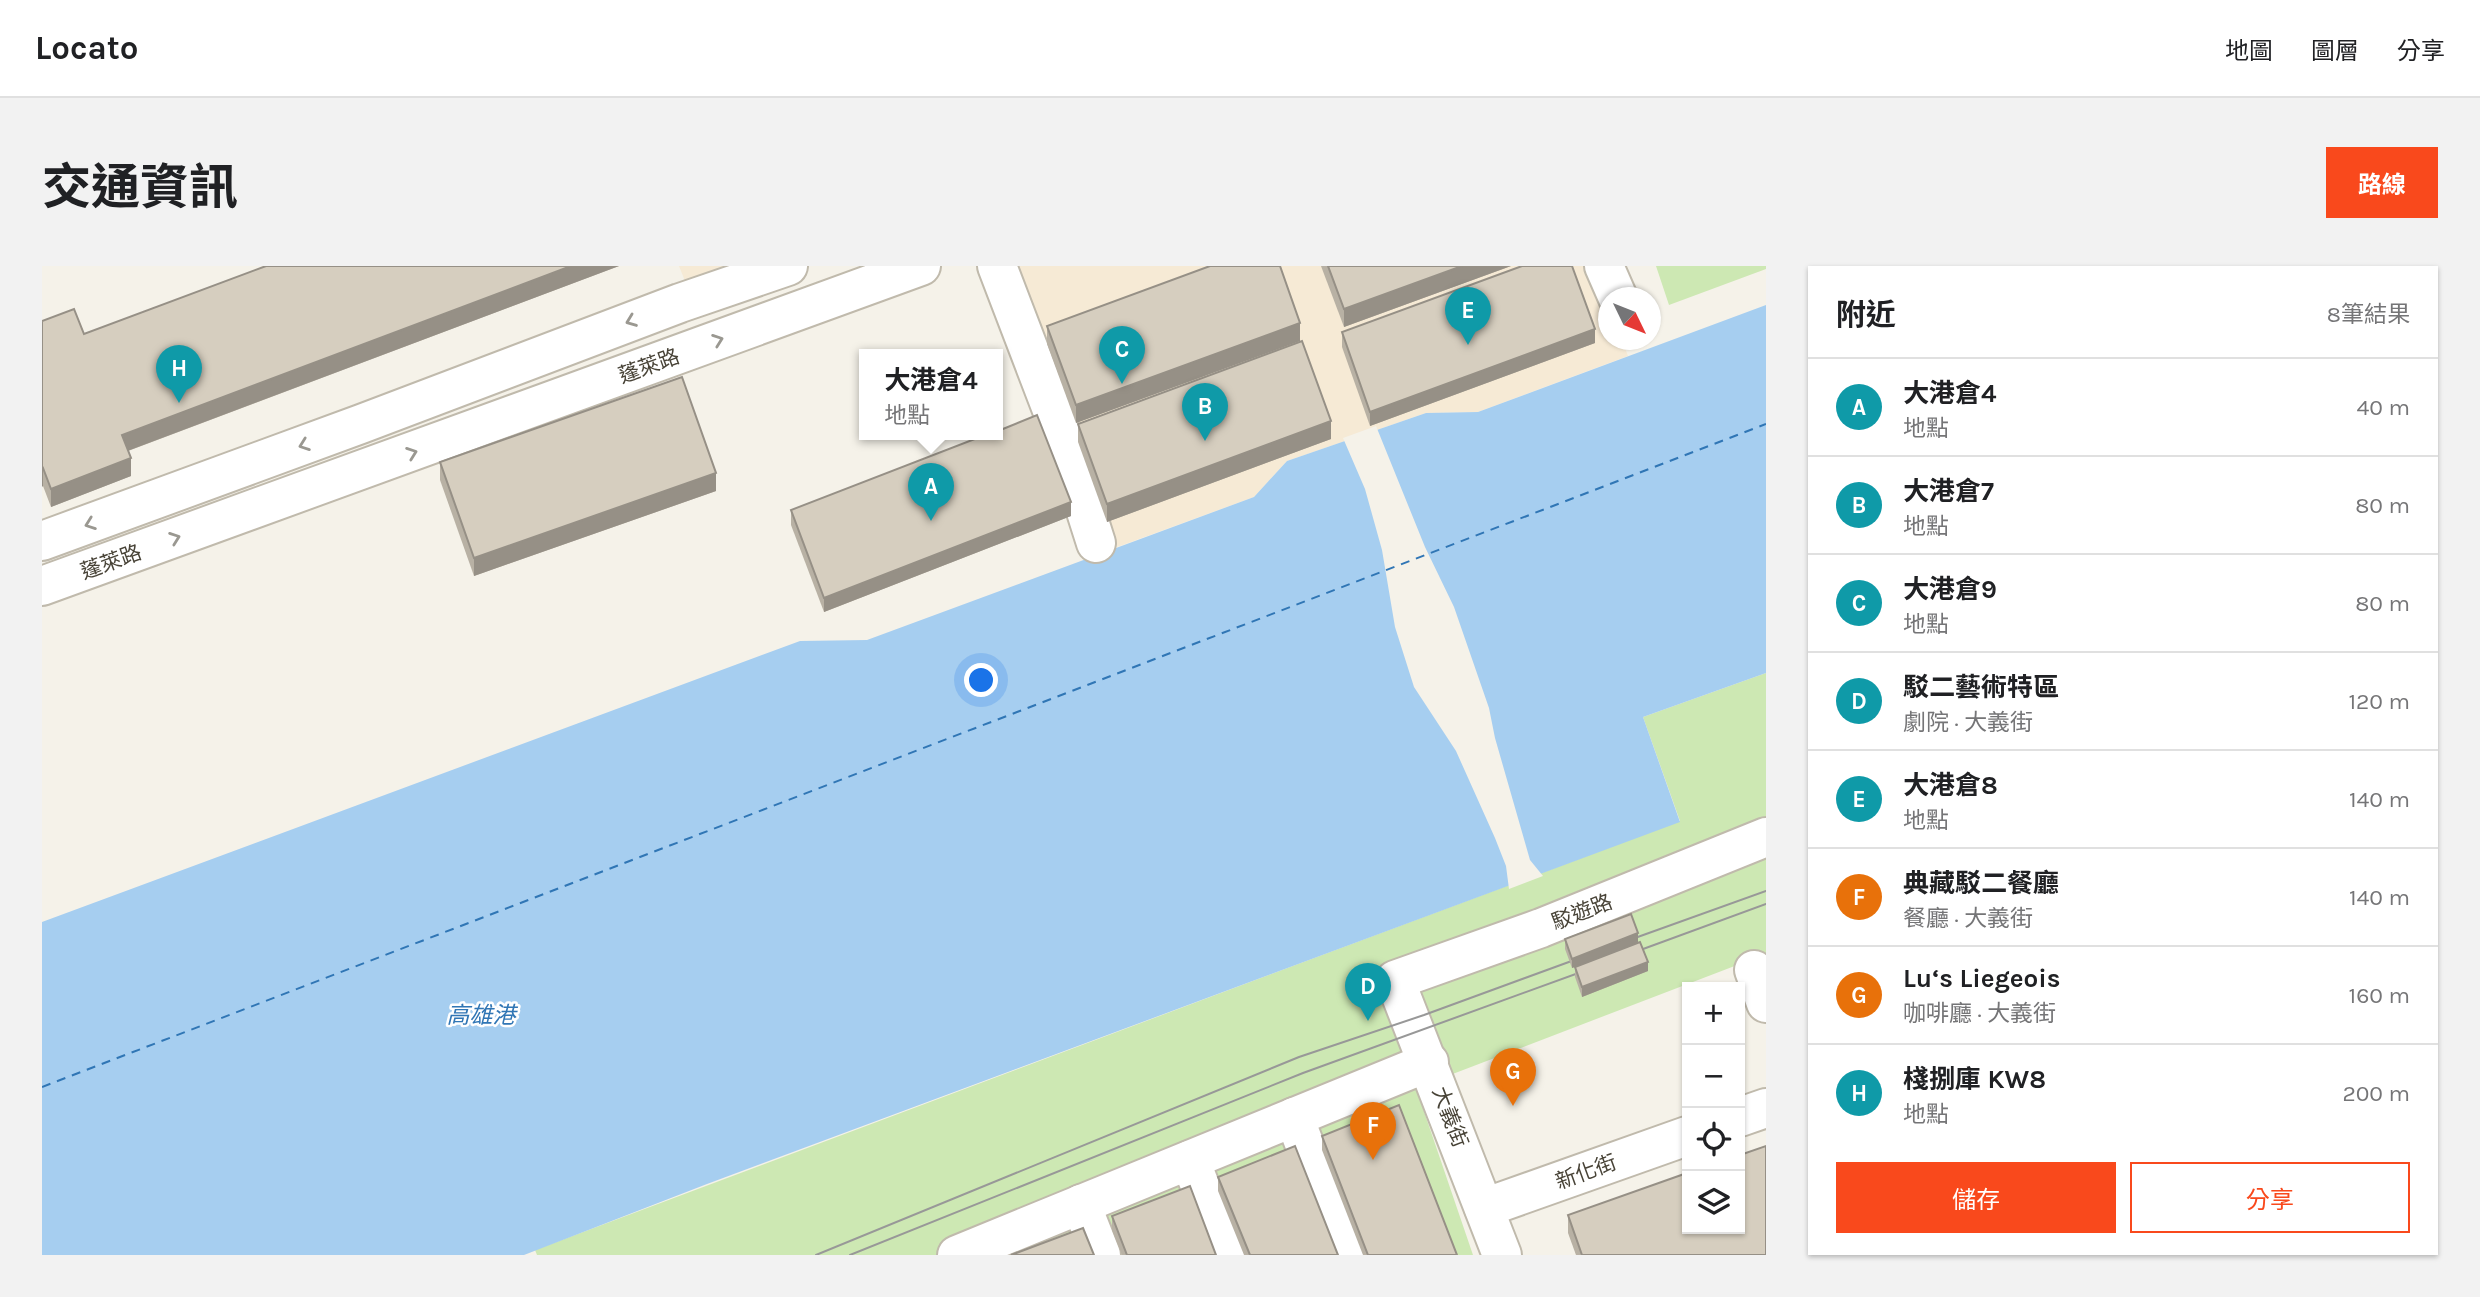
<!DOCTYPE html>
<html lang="zh-TW">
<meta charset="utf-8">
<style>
:root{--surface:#fff;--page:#f2f2f2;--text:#202124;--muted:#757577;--line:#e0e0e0;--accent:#f9491c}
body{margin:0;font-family:Karla,"Noto Sans TC",sans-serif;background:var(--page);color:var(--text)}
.controls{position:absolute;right:21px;bottom:21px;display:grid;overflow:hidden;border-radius:0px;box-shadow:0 2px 5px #0004}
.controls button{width:63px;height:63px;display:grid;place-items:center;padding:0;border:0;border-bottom:2px solid var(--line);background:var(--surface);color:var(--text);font:35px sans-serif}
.compass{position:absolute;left:1556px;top:21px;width:63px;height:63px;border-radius:50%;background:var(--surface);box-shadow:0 2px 5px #0004;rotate:133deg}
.you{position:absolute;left:940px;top:415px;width:24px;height:24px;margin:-18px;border:5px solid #fff;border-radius:50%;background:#1a73e8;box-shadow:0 0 0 10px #1a73e833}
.badge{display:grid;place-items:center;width:46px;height:46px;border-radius:50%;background:var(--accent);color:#fff;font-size:23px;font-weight:700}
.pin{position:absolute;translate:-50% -58px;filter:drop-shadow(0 2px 4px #0008)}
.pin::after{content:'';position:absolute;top:37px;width:24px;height:21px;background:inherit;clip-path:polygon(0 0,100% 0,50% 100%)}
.popup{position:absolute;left:817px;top:83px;width:144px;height:91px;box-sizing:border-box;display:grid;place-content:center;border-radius:0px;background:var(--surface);filter:drop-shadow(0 2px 5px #0005);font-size:23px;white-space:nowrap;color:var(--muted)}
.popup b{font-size:26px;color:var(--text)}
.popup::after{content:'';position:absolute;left:50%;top:100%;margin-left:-14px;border:14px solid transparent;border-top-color:var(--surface)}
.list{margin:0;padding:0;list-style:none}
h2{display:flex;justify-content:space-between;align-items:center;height:91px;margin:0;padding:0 28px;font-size:30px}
h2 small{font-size:23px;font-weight:400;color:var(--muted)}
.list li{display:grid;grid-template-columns:46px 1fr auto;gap:21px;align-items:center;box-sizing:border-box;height:98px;padding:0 28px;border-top:2px solid var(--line)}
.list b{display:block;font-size:26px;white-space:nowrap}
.list p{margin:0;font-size:23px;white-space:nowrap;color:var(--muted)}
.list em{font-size:23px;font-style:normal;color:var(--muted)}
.actions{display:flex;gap:14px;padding:21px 28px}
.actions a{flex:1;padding:16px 0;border:2px solid var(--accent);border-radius:0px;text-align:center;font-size:24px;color:var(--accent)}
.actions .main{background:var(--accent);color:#fff}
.icon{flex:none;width:38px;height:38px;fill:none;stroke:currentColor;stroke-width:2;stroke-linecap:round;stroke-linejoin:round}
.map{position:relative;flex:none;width:1724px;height:989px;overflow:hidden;border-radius:0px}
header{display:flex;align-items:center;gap:42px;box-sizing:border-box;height:98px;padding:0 35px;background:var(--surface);border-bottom:2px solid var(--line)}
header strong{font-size:33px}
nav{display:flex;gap:38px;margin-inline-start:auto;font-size:24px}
.intro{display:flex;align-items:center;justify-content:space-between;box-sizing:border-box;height:168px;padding:0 42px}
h1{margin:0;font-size:49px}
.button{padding:18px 32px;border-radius:0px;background:var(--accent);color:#fff;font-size:24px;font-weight:700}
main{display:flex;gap:42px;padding:0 42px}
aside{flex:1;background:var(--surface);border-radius:0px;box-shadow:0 2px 5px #0004}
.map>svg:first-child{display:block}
.commercial{fill:#f6ead5}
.green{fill:#cde8b3}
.water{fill:#a6cef0}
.pier{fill:#f5f2e9}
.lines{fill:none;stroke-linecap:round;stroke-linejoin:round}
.ferry{stroke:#3076b5;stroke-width:2;stroke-dasharray:9 7;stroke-linecap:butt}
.minor-casing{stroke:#c0baac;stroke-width:42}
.minor{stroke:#fff;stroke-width:38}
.tram{stroke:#989898;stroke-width:2}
.wall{fill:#b8b1a4}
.shaded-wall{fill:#969086}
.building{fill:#d6cebf;stroke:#969086;stroke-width:2}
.oneway{stroke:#9a9891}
.labels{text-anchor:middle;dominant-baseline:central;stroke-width:5;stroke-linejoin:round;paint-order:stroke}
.street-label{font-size:21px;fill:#484337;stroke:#fff}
.water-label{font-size:23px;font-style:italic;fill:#3076b5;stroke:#fff}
</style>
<header>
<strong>Locato</strong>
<nav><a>地圖</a><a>圖層</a><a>分享</a></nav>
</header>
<div class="intro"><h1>交通資訊</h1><a class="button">路線</a></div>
<main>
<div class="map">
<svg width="1724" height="989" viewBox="0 0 1724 989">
<rect width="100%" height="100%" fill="#f5f2e9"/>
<g class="commercial">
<path d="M637,0H706L645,20Z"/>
<path d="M969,0H1552L1566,38V74H1580L1586,90L1436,146L1384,147L1245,195L1212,231L1067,284Z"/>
</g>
<g class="green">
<path d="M1614,0H1724V3L1627,39Z"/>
<path d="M1724,407V688L1374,822L1431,989H495L493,984L1638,555L1601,451Z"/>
</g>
<path class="water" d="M1724,39V407L1601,451L1638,556L665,918L482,989H0V656L758,375L825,374L1212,231L1245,195L1384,147L1436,146Z"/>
<path class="pier" d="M1334,160L1383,281L1412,341L1447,442L1453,472L1488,594L1501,610L1467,623L1464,600L1453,572L1414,485L1372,421L1353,361L1340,284L1323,223L1301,172Z"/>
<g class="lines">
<path class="ferry" d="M0,821L1724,158"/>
<defs>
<g id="minor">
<path d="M955,0L1020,170L1054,277"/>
<path d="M1562,0L1576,32"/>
<path d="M0,275L319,158L638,37L746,0"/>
<path d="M0,320L879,0"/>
<path d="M1712,704L1724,737"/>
<path d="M1252,851L1305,989"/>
<path d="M1698,851L1724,842"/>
<path d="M1148,894L1185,989"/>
<path d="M1039,938L1059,989"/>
<path d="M1442,942L1645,870"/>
<path d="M915,989L1387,796"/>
<path d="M1460,989L1353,714L1499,662L1724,571"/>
</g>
</defs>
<use href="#minor" class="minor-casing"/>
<use href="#minor" class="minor"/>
<g class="tram">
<path d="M1579,677L1724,625"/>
<path d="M1582,690L1724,638"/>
<path d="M774,989L1257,791L1382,749L1546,689"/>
<path d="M808,989L1261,807L1553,701"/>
</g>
</g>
<g class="wall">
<path d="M224,0H577L86,185L89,210L9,241L1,220L0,55L42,68Z"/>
<path d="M1279,0H1469L1302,61Z"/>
<path d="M1005,60L1258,75L1034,157L1005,78Z"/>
<path d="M1300,66L1553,77L1328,160L1300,81Z"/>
<path d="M1036,158L1289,173L1065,256L1036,176Z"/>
<path d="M398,196L674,225L432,310L398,214Z"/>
<path d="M749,244L1029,250L782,346L749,259Z"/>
<path d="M1523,673L1596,677L1606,705L1540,731L1533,711V701L1530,702L1523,683Z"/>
<path d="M1280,870L1415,989H1321L1280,884Z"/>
<path d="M1176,911L1296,989H1202L1176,925Z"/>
<path d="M1526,949L1724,989H1534L1526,967Z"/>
<path d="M1070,950L1174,989H1080L1070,964Z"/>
</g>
<g class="shaded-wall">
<path d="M529,0H577L80,187V169Z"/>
<path d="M1420,0H1469L1302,61V43Z"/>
<path d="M1258,57V75L1034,157V139Z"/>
<path d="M1553,63V77L1328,160V146Z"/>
<path d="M1289,155V173L1065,256V238Z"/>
<path d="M89,192V210L9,241V223Z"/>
<path d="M1,202V220L0,221V203Z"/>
<path d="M674,207V225L432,310V292Z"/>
<path d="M1029,236V250L782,346V332Z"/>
<path d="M1596,667V677L1530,702V693Z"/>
<path d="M1606,696V705L1540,731V721Z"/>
</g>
<g class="building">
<path d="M224,0H529L80,169L89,192L9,223L1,202L0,203V55L32,43L42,68Z"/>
<path d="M1168,0H1238L1258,57L1034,139L1005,60Z"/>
<path d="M1286,0H1420L1302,43Z"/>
<path d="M1480,0H1530L1553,63L1328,146L1300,66Z"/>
<path d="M1260,75L1289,155L1065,238L1036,158Z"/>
<path d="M640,111L674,207L432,292L398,196Z"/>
<path d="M995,149L1029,236L782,332L749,244L943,169H956V165Z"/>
<path d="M1589,648L1596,667L1530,693L1523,673Z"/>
<path d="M1598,676L1606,696L1540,721L1533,701Z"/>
<path d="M1357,839L1415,989H1326L1280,870Z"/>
<path d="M1253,880L1296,989H1208L1176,911Z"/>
<path d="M1724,880V989H1540L1526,949L1645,907V963H1698V889Z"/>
<path d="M1148,920L1174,989H1085L1070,950Z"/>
<path d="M1041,962L1052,989H969Z"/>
</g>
<defs><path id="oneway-chevron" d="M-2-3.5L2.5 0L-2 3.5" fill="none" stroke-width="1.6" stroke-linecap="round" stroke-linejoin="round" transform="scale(1.75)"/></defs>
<g class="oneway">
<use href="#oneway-chevron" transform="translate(589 55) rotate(159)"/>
<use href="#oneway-chevron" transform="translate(676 74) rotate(-20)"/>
<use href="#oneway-chevron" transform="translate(262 179) rotate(160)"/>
<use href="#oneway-chevron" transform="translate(370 187) rotate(-20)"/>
<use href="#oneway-chevron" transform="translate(48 258) rotate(160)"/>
<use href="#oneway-chevron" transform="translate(133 272) rotate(-20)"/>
</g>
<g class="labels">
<g class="street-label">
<text transform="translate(607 100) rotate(-20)">蓬萊路</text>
<text transform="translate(69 296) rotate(-20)">蓬萊路</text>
<text transform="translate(1540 646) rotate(-21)">駁遊路</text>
<text transform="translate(1408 851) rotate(69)">大義街</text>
<text transform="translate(1544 906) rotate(-20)">新化街</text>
</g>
<g class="water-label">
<text x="439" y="749">高雄港</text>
</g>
</g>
</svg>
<div class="controls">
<button>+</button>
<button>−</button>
<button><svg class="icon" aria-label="locate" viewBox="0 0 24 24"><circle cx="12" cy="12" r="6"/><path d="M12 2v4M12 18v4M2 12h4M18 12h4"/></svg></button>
<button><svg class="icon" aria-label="layers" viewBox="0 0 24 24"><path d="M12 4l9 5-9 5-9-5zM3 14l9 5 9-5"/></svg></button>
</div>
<svg class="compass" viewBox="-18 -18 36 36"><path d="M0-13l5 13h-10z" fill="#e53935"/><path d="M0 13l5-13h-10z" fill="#757577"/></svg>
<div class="you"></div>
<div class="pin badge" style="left:889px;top:255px;background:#0f9aa8">A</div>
<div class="popup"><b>大港倉4</b>地點</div>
<div class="pin badge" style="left:1163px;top:175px;background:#0f9aa8">B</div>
<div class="pin badge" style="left:1080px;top:118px;background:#0f9aa8">C</div>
<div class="pin badge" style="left:1326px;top:755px;background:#0f9aa8">D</div>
<div class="pin badge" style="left:1426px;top:79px;background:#0f9aa8">E</div>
<div class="pin badge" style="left:1331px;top:894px;background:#e8710a">F</div>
<div class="pin badge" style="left:1471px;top:840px;background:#e8710a">G</div>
<div class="pin badge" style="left:137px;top:137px;background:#0f9aa8">H</div>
</div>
<aside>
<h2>附近<small>8筆結果</small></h2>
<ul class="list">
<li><span class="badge" style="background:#0f9aa8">A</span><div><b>大港倉4</b><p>地點</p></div><em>40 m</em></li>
<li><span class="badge" style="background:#0f9aa8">B</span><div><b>大港倉7</b><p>地點</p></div><em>80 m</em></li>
<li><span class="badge" style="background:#0f9aa8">C</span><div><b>大港倉9</b><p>地點</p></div><em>80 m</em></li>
<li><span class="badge" style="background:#0f9aa8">D</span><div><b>駁二藝術特區</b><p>劇院 · 大義街</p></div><em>120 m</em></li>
<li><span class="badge" style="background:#0f9aa8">E</span><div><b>大港倉8</b><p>地點</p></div><em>140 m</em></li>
<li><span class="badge" style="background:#e8710a">F</span><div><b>典藏駁二餐廳</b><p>餐廳 · 大義街</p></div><em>140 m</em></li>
<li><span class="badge" style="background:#e8710a">G</span><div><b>Lu‘s Liegeois</b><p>咖啡廳 · 大義街</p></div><em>160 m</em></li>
<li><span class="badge" style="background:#0f9aa8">H</span><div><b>棧捌庫 KW8</b><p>地點</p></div><em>200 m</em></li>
</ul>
<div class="actions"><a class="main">儲存</a><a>分享</a></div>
</aside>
</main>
